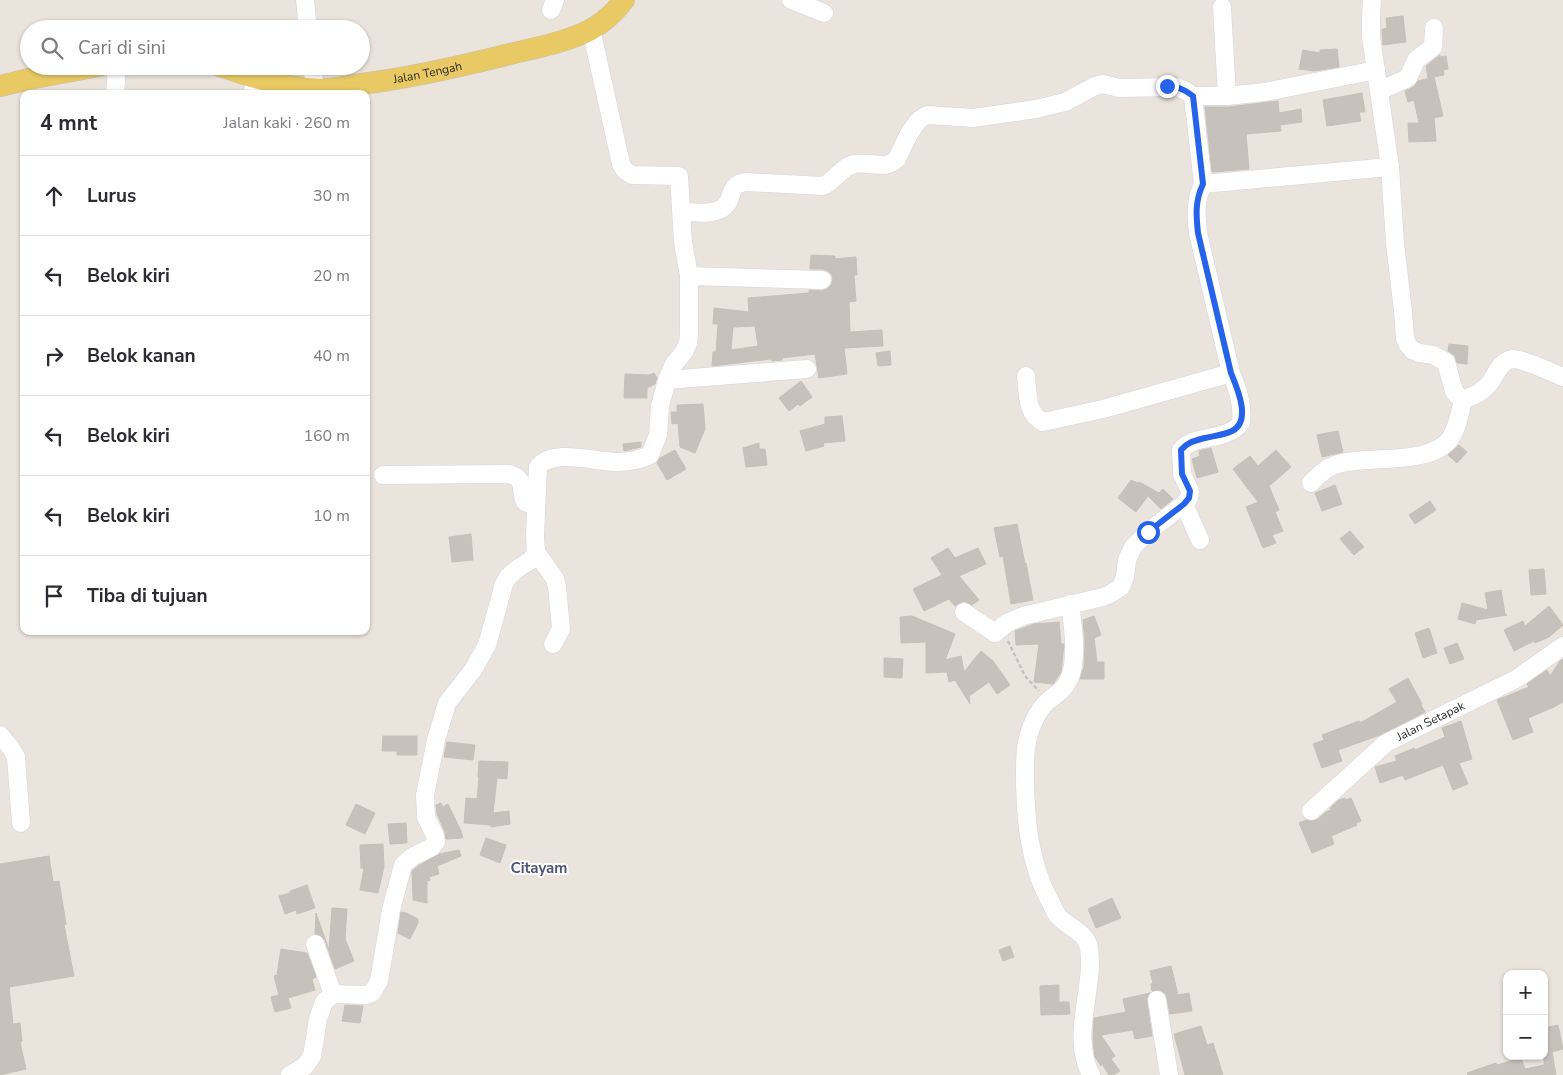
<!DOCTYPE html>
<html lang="id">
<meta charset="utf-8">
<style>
:root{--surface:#fff;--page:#f2f2f3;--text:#2b2b33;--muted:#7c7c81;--line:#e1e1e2}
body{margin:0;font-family:"Nunito Sans",sans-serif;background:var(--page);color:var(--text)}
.controls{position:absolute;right:15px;bottom:15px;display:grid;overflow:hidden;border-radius:10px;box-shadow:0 1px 4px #0004}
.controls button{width:45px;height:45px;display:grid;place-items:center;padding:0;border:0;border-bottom:1px solid var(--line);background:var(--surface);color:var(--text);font:25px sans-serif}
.stop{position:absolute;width:15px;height:15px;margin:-11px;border:4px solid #2563eb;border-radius:50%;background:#fff}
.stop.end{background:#2563eb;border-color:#fff;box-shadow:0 1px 5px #0008}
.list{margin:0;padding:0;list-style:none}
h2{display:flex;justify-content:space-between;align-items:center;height:65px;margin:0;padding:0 20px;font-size:21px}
h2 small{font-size:16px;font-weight:400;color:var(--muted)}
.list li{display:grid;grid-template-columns:32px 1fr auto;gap:15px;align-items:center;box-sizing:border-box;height:80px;padding:0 20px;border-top:1px solid var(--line)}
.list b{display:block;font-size:19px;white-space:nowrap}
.list em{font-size:16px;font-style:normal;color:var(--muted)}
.icon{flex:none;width:28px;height:28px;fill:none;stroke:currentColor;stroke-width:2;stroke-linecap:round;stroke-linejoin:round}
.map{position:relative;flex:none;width:1563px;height:1075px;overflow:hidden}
.search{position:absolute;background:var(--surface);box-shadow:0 1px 4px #0004;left:20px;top:20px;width:350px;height:55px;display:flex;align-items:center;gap:12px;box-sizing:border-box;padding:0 18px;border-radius:28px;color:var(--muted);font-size:19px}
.panel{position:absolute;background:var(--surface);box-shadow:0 1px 4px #0004;left:20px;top:90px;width:350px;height:545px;border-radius:10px}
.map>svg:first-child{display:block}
.building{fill:#c6c1bb;stroke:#c6c0b6;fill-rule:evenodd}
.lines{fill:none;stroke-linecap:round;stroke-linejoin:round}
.minor-casing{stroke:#d1d4e1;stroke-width:19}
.major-casing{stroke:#c3c3c3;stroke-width:22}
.path{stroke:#c3c3c3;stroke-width:2.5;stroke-dasharray:4 2.5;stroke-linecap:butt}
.minor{stroke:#fff;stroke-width:18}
.major{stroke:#e8c963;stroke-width:21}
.route{stroke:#2563eb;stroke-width:6}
.labels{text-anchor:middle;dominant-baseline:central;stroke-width:4;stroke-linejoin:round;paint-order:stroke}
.street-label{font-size:12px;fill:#292929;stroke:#fff}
.quarter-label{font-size:15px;font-weight:bold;fill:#4c5477;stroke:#fff}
</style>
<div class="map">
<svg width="1563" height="1075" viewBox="0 0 1563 1075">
<rect width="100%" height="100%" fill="#ebe4dc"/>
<g class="building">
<path d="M1403,16L1406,42L1383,45L1382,29L1387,28L1386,18Z"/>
<path d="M1337,49L1339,67L1314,71L1299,69L1303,50L1320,53V50Z"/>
<path d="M1440,55V57L1446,56L1448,69L1443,70L1444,75L1428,78L1426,66Z"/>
<path d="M1434,77L1443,116L1434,118L1436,141L1409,142L1408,123H1419L1414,100L1408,102L1405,91L1413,87L1418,81Z"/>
<path d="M1362,93L1365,112H1359L1361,121L1327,126L1323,100Z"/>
<path d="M1278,101L1279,113L1301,109L1302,122L1280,125L1281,131L1246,134L1249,169L1212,172L1205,107H1228Z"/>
<path d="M811,255L835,256V259L856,257L857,275H854L856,301L849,302L850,332L882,330L883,346L844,348L847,374L819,378L815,354L782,358V360L772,361L771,359L712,366L713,352H716L718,324H713L714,308L749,312L748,298L809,293V290L822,291L827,289L831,285L833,280L832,275L828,271L823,269H810ZM755,326L758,346L731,350L733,327Z"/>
<path d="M1449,344L1468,346L1467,364L1457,363L1455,356L1448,351Z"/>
<path d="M890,351L891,365L878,366L876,353Z"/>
<path d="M654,373L657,378L655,384L647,388V398H624L625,374L649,375Z"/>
<path d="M801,381L812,397L800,406L798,404L789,411L779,398Z"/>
<path d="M703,404L705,429L695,453L680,447L678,423L672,424L671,412H677V405Z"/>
<path d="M842,416L845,441L823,443L824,446L806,451L800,431L825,424V417Z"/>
<path d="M1338,431L1343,452L1322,457L1317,435Z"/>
<path d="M641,442V447L624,451L623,444Z"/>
<path d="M759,443V449H765L767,465L746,467L743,448Z"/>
<path d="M1459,445L1467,452L1457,463L1448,455Z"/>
<path d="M1211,448L1218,472L1197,478L1192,459L1200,456L1199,451Z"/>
<path d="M675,450L686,469L667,480L657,463L660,458Z"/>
<path d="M1276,450L1291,467L1269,486L1279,510L1275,512L1283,531L1272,535L1276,543L1263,548L1246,507L1258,502L1233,469L1250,456L1258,466Z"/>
<path d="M1131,480L1138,483L1139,482L1159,493L1163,489L1173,499L1161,509L1148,496L1136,512L1118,498Z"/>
<path d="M1335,485L1342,504L1322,511L1315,493Z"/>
<path d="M1430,501L1436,510L1415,524L1409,515Z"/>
<path d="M1017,524L1025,564L1026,563L1033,600L1011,604L1003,556L1000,557L994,528Z"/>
<path d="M1350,531L1364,547L1354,555L1340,539Z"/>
<path d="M471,534L473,560L452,562L449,537Z"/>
<path d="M948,548L955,558L978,548L986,564L959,576L979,600L972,605L964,601L959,603L955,606L949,599L924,611L913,589L942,575L931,558Z"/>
<path d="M1544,569L1546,594L1531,595L1529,570Z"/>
<path d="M1501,590L1505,614L1507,615L1476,620L1475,624L1458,619L1462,603L1488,610L1485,593Z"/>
<path d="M1549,606L1563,625L1549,637L1535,643L1534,641L1514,651L1504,630L1523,621L1525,626Z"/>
<path d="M912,616L955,634L945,660L961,656L964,672L981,651L993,661L1010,685L997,694L989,682L969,696L970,704L955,680L949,682L947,672L926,673V642L901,643L900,617Z"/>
<path d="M1094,616L1101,635L1094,638L1097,662H1104V679H1080L1084,667L1085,642L1083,620Z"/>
<path d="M1059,622L1061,644H1064L1061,672L1053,684L1034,682L1039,644L1016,645L1015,631L1034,624Z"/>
<path d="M1429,628L1437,653L1423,658L1415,633Z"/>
<path d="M1457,643L1464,659L1450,664L1444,648Z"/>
<path d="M884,658L903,659L902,678L884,677Z"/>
<path d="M1563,659V702L1554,707L1528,718L1533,732L1513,740L1497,700L1529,687L1527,684L1547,670L1550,676L1560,661Z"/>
<path d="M1408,678L1422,704L1421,705L1425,712L1380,735L1338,750L1342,761L1322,768L1313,744L1324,740L1322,735L1359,721L1360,723L1397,702L1389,689Z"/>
<path d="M1461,721L1472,759L1459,763L1468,784L1453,790L1443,765L1405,780L1403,775L1380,783L1375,767L1397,761L1395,756L1414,748L1415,750L1445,737L1442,728Z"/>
<path d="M383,736H417V755H397V751H382Z"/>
<path d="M447,742L475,745L473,760L444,757Z"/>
<path d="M479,761L508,762L507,779L497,778L493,813L509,811L510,824L491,827V825L464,823L466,798L477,799L479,778L478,777Z"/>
<path d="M1345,798L1346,800L1351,798L1361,821L1356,823L1357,825L1331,836L1334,844L1312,853L1299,823L1306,820L1313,821L1318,819L1326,812L1331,810L1330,808L1339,800Z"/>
<path d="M441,803L443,807L448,804L461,831L463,838L446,839L445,832L437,814L436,805Z"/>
<path d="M356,804L375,813L365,834L346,825Z"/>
<path d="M406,823L407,843L390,844L388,824Z"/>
<path d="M486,838L506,845L500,863L480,855Z"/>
<path d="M383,844L384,867L378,893L360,890L364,868H361L360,845Z"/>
<path d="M459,850L461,856L437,866L439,874L429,877L430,880L427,881V903L413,900L412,871L418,866L439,854Z"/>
<path d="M49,856L53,882L59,881L66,924L64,925L74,976L9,987L13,1024L20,1023L22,1041L20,1042L26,1069L0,1075V864Z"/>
<path d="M307,885L315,908L297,914L296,910L285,914L279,896L290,893V891Z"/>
<path d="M1112,898L1121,918L1096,928L1088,909Z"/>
<path d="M332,908L347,909L345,939L354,961L335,969L325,940L321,936L315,934L316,913L329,950Z"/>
<path d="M401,912L406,913L418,919V923L410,939L398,933Z"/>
<path d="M1010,946L1014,957L1003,961L999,950Z"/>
<path d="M281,949L307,953L316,977L312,979L315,990L288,998L291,1008L275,1012L271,997L279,995L274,976L277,975Z"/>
<path d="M1171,966L1178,995L1189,993L1192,1011L1170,1014L1166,994L1160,990L1152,991L1151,984L1153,983L1150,971Z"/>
<path d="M1059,985V1002H1069L1070,1014L1041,1015L1040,986Z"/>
<path d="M1150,993L1147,997V1002L1152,1036L1135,1039L1133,1030L1101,1035L1115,1056L1111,1059L1120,1071L1113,1075H1109L1102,1064L1101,1066L1095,1057L1093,1040L1094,1018L1126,1012L1123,999Z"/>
<path d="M345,1005L363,1006L360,1023L342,1021Z"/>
<path d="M1558,1025L1563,1049L1552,1052L1556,1075H1468L1467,1073L1496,1063L1497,1065L1521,1058L1525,1069L1544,1065V1028Z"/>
<path d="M1201,1026L1207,1045L1213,1043L1223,1075H1185L1174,1034Z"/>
</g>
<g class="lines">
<defs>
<g id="minor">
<path d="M305,0L308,29"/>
<path d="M791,0L824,13"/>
<path d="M1372,0L1371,17V37L1390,167L1395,243L1403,311L1405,338L1408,345L1412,350L1420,353L1433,355L1446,362L1454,391L1457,395L1463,399C1473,397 1482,392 1489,384C1496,375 1499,362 1512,359C1521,358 1553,373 1563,377"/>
<path d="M1222,7L1227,96"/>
<path d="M551,10L555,0"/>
<path d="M312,66L315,88"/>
<path d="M1379,91L1408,78L1416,60L1433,47L1434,28"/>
<path d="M115,94L117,66"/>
<path d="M253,94L254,77"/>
<path d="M1203,184L1390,167"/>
<path d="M682,212C694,212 711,215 721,209C736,201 725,185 746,182L823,186C835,181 842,166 855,164C870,161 885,171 897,159C904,145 913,119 928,115L973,118L1036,109L1065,102L1095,86L1103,84L1119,88L1177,87L1186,91L1193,96H1227L1265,92L1376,70"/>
<path d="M689,276L822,280"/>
<path d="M1026,376C1028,393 1026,414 1043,422L1103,409L1231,373"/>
<path d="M667,380L807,369"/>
<path d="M383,475L509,474C527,479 519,489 525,502L536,506"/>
<path d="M1311,483C1318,476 1325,468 1335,465C1366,454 1429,467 1450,439C1458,427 1460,412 1463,399"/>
<path d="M1184,504L1200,540"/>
<path d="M536,552L555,579L557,587L561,629L553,644"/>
<path d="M1070,604C1073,625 1079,664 1067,683C1063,691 1055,695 1048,701C1035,713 1029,730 1026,748C1025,757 1025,765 1025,774C1025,818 1029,864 1051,903C1053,907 1055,912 1058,916C1068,928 1086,931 1089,948C1095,990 1070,1034 1091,1075"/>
<path d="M964,612L995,633L1007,623L1023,616L1103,597L1110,594L1121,587L1125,577L1127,560L1133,547L1148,532L1184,504L1189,498L1190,491L1182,474L1181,450C1196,433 1226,442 1241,423C1243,404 1238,390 1231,373L1198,233C1196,215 1195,201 1203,184L1193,96"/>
<path d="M0,735L11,748L16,757L21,823"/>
<path id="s1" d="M1311,811L1386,743L1516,679L1563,646"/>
<path d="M315,944L333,994"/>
<path d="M1157,1000L1169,1075"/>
<path d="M290,1075L305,1066L312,1056L318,1019L324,1002L333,994L365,995L372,993L379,981L391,910L403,865L412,857L432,847L436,842L435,836L426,817L425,795L436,740L447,703L473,670L487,645L504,584L508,577L517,569L531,560L536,552L535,536L538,467C553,448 595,462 617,462C629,462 639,460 650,455L658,435L660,406L667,380L674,364L684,352L688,343L689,334V276L683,242L679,176L632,175C626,172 624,170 621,164L591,29"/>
</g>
<g id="major">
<path id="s2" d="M220,66C251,77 295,91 327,89C339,88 350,86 361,84C410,78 458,67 506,55C534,48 564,43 590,30C603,23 615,12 624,0"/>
<path d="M0,86L29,79L99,66"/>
</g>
</defs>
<use href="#minor" class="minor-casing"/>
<use href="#major" class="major-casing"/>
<path class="path" d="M1008,641L1025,676L1039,691"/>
<use href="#minor" class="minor"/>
<use href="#major" class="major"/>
</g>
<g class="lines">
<path class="route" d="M1148,532L1184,504L1189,498L1190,491L1182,474L1181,450C1188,442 1194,441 1205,438C1213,436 1224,435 1232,431C1252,421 1237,388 1231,373L1198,233C1196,215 1195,201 1203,184L1193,96C1184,89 1178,87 1167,86"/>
</g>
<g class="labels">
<g class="street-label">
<text stroke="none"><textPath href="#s2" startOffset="212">Jalan Tengah</textPath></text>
<text stroke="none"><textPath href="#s1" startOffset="151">Jalan Setapak</textPath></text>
</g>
<g class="quarter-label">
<text x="539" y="868">Citayam</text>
</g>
</g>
</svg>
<div class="controls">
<button>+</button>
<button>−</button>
</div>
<div class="stop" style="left:1148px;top:532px"></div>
<div class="stop end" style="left:1167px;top:86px"></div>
<div class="search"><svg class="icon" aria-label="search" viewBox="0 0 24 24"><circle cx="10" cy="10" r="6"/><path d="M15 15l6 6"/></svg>Cari di sini</div>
<section class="panel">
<h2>4 mnt<small>Jalan kaki · 260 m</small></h2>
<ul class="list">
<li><svg class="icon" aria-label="ahead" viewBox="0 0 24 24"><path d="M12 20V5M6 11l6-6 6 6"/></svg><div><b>Lurus</b></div><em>30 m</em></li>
<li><svg class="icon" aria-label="left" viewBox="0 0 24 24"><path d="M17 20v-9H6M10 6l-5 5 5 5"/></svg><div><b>Belok kiri</b></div><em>20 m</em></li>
<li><svg class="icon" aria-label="right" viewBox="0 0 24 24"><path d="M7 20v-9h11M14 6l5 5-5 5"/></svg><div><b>Belok kanan</b></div><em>40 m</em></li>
<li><svg class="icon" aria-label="left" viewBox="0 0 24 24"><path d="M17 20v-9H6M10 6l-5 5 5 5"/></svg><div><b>Belok kiri</b></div><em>160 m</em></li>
<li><svg class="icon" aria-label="left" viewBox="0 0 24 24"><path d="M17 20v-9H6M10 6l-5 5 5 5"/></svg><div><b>Belok kiri</b></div><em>10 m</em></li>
<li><svg class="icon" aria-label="arrive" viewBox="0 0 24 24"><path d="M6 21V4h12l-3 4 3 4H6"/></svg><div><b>Tiba di tujuan</b></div></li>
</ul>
</section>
</div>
